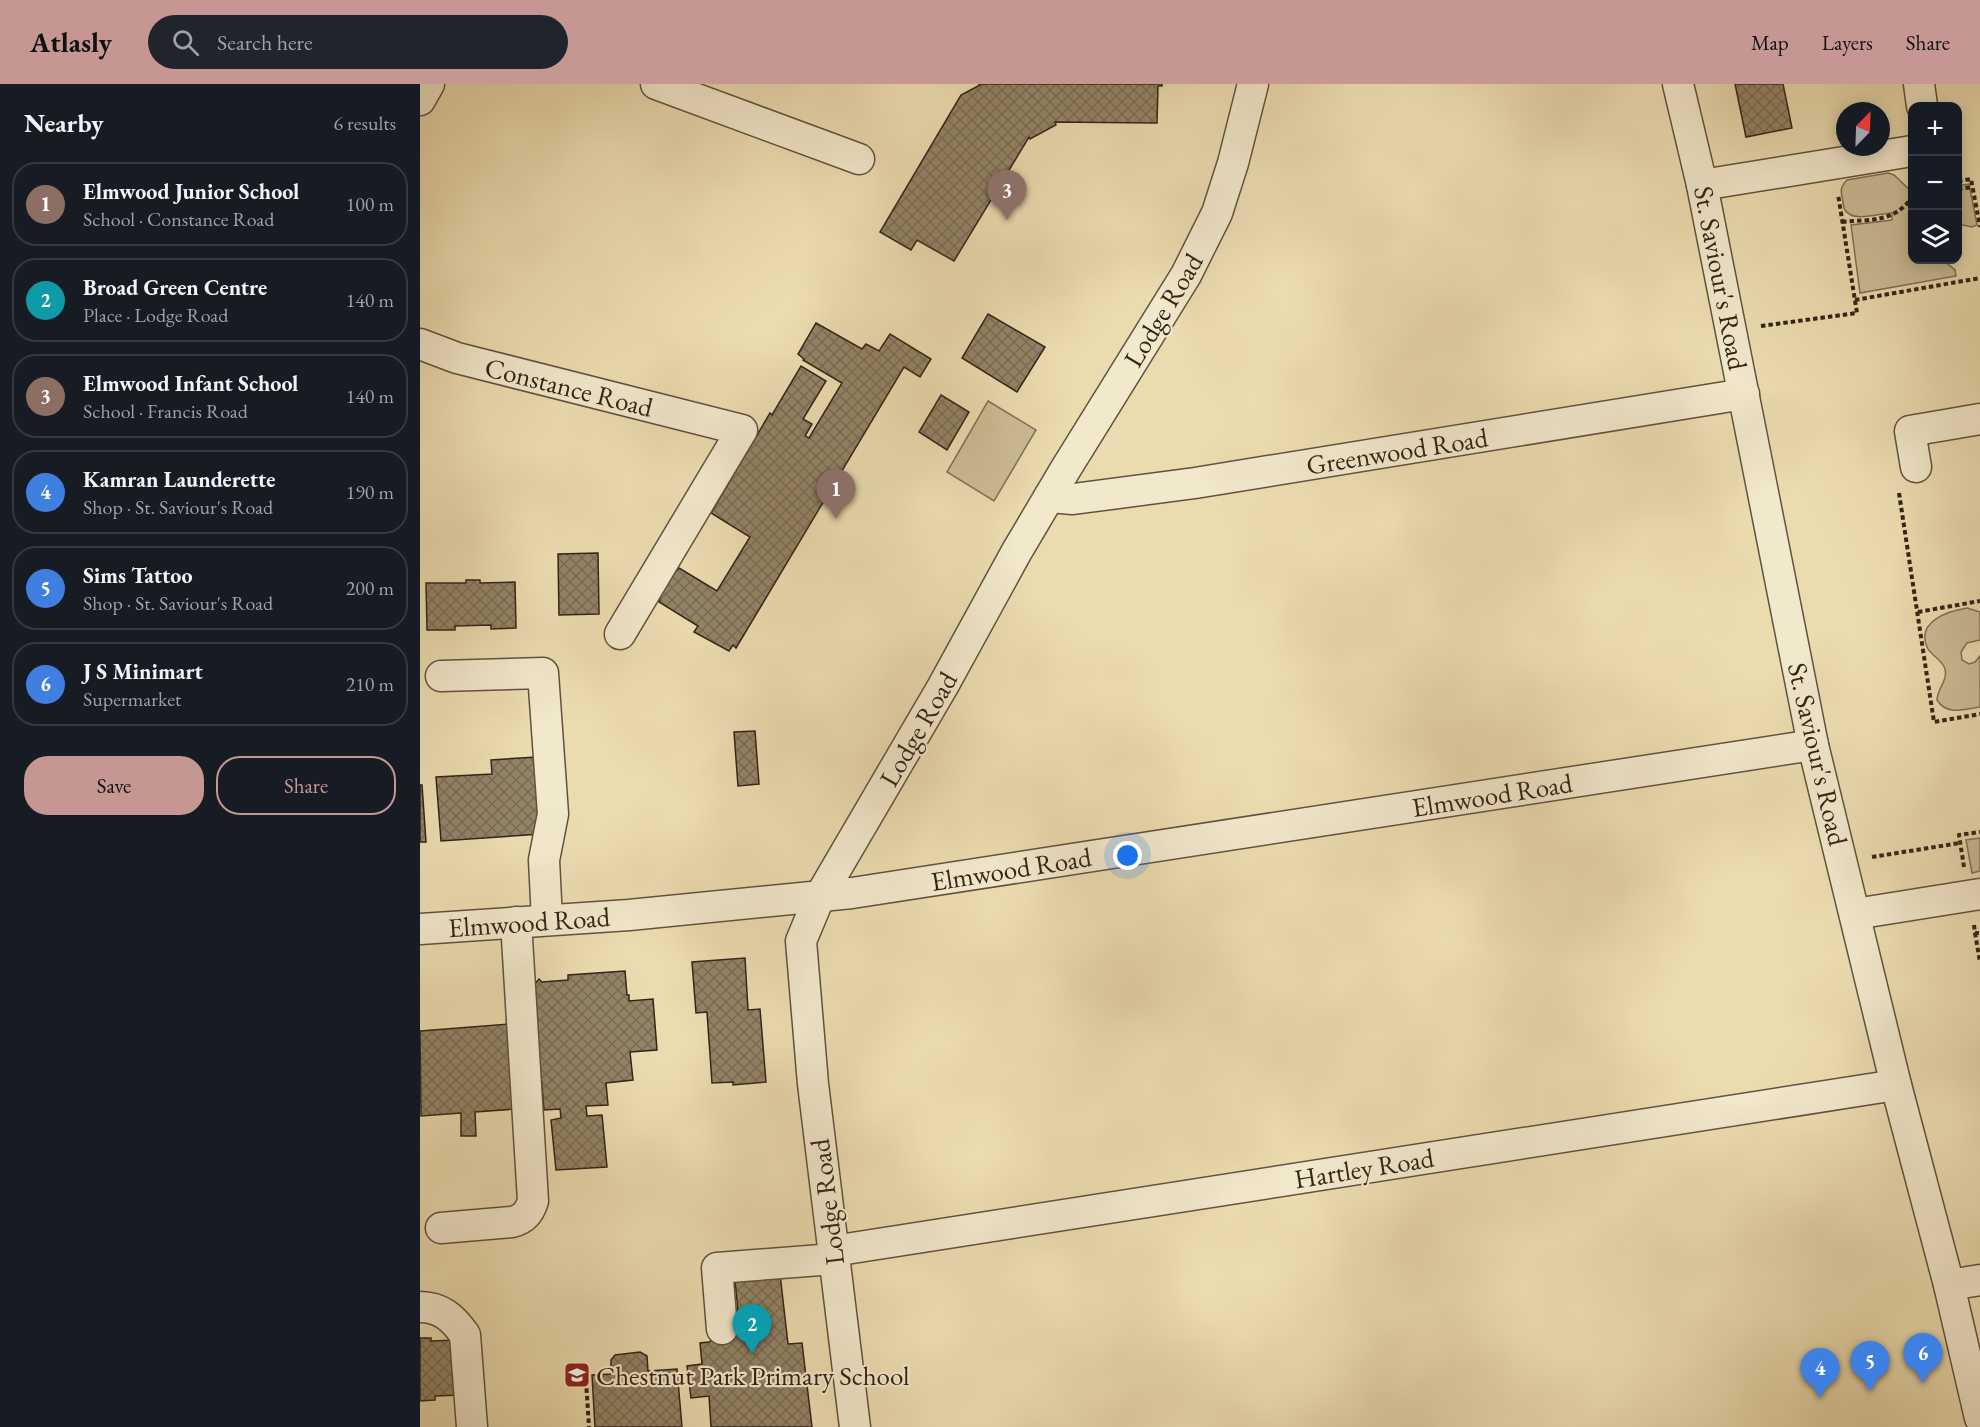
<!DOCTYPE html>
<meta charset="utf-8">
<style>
:root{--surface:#171b24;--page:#20242c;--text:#f1f3f6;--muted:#9ea1a6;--line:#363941;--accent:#c59692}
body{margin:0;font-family:"EB Garamond",serif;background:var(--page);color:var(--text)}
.controls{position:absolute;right:18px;top:18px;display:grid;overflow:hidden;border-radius:12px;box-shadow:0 3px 15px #0003}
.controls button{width:54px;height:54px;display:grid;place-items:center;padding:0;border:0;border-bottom:2px solid var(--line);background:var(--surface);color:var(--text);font:30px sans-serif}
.compass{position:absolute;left:1416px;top:18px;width:54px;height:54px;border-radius:50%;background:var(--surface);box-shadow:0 3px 15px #0003;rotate:23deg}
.you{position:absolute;left:708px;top:772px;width:21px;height:21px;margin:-15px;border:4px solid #fff;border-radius:50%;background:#1a73e8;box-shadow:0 0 0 9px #1a73e833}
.badge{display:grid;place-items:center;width:39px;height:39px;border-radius:50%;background:var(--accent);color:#fff;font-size:20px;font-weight:700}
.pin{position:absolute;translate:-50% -50px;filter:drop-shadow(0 2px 3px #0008)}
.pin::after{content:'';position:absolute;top:32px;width:21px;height:18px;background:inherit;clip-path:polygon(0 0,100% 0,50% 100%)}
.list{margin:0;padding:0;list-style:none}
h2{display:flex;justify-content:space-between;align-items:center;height:78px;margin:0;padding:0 24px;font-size:26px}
h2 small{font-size:20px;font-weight:400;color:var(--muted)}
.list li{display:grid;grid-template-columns:39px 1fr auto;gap:18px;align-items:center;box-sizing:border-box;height:84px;margin:0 12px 12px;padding:0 12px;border:2px solid var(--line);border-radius:24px}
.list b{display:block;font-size:22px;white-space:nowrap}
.list p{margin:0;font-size:20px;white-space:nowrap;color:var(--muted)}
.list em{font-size:20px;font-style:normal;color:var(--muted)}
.actions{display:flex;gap:12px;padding:18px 24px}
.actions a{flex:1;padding:14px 0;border:2px solid var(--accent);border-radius:24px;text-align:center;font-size:21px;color:var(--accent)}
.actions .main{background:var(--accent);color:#111}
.icon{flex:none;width:33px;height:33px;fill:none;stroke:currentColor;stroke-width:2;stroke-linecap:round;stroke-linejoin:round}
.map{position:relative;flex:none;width:1560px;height:1343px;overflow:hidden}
header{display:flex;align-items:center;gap:36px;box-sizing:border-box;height:84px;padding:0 30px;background:var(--accent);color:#111}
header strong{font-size:28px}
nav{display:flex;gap:33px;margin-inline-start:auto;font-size:21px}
.search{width:420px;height:54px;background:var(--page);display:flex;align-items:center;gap:15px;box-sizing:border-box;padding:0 21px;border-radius:33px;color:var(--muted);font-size:22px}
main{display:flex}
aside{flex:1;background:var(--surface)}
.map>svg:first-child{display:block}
.green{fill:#ccbd96;stroke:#7f7156;stroke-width:1.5}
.building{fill:url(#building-cross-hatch);stroke:#322517;stroke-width:1.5}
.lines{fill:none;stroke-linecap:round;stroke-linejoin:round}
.minor-casing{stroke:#60533d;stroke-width:33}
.path{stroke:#322517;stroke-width:4;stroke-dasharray:4.5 3;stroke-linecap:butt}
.minor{stroke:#f2e8cc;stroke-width:30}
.labels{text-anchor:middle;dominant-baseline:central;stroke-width:4.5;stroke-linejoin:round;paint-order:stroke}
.street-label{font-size:27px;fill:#322517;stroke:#f2e8cc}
.poi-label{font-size:27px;fill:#322517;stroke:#f2e8cc;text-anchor:start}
</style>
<header>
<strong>Atlasly</strong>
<div class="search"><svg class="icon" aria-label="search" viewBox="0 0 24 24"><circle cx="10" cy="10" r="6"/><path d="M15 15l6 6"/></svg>Search here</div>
<nav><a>Map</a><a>Layers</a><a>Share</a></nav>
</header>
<main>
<aside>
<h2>Nearby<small>6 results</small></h2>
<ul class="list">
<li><span class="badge" style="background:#8d6e63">1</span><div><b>Elmwood Junior School</b><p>School · Constance Road</p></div><em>100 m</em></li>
<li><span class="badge" style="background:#0f9aa8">2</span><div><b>Broad Green Centre</b><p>Place · Lodge Road</p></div><em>140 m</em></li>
<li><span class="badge" style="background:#8d6e63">3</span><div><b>Elmwood Infant School</b><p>School · Francis Road</p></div><em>140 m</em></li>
<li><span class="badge" style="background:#3f7fe0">4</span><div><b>Kamran Launderette</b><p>Shop · St. Saviour's Road</p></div><em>190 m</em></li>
<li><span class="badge" style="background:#3f7fe0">5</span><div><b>Sims Tattoo</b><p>Shop · St. Saviour's Road</p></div><em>200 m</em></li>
<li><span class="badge" style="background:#3f7fe0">6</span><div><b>J S Minimart</b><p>Supermarket</p></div><em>210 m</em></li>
</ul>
<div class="actions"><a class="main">Save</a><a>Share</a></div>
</aside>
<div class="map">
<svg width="1560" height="1343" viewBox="0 0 1560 1343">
<defs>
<pattern id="building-cross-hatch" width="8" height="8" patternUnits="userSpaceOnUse" patternTransform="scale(1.5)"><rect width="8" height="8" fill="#928467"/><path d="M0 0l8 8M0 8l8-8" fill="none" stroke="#786c54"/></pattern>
</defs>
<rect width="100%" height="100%" fill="#ebdcb0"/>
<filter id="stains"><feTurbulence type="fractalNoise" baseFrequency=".00333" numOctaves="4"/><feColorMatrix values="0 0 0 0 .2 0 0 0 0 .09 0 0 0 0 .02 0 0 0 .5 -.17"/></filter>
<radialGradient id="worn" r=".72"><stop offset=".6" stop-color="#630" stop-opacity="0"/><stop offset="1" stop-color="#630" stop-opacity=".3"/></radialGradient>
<g class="green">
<path d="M1468,89L1474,91L1492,108V176H1523L1535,186L1536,192L1440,209L1431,141L1472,136V129C1460,129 1433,139 1425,126C1423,123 1423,116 1422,112C1420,105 1422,101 1427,96Z"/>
<path d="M1549,100L1557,141L1552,143L1538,140V102Z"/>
<path d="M568,317L616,346L574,417L527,388Z"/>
<path d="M1547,524L1560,528V556L1547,559L1541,568L1542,576L1549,580L1555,578L1560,572V623C1544,625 1527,632 1517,616C1517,605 1528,597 1525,585C1522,575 1511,572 1507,563C1496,537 1529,527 1547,524Z"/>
<path d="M1560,754V787L1552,789L1546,756Z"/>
</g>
<g class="building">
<path d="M559,0H742V2H738L737,39L635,38L636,41L610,55L609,53L534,177L497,156L491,166L460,148L541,11L560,1Z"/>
<path d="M1315,0H1363L1372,44L1326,53Z"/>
<path d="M568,230L625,263L597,308L542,274Z"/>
<path d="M396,239L442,265L446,260L459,267L470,250L511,275L500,293L484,283L316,564L313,561L309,567L274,548L278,542L239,518L240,516L233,512L251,482L257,486L259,484L297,507L330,453L291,429L350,329L352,331L381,282L406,297L383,335L392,340L385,352L389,354L422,299L383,276L384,275L378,270Z"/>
<path d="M521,311L549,328L527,366L499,348Z"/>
<path d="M178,469L179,530L139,531L138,470Z"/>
<path d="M46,496H60V499L95,498L96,544L71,545V541L35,542V546H7L6,499H46Z"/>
<path d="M335,647L339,700L318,702L314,648Z"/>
<path d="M116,673L121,750L21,757L16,693L72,690L71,676Z"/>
<path d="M0,701H2L6,758H0Z"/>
<path d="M325,874L328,926L340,925L346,998L313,1001V998L292,999L287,928L276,929L272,878Z"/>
<path d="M205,887L207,911H209V917L233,915L237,966L210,968L213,996L186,999L188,1021L166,1022L167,1032L182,1031L187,1083L136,1086L131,1036L141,1034L140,1025L124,1026L121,991L114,992L107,909L119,895L122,898L148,896V891Z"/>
<path d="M89,940L95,1025L55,1028L56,1052H41V1029L1,1032L0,947Z"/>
<path d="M359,1181L368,1260L382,1259L392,1343H291L289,1312L271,1314L267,1282L282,1280L280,1259L289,1258L300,1250L320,1248L314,1186Z"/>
<path d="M0,1254H11V1257L37,1256L41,1311L15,1312V1316L0,1317Z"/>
<path d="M220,1268L227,1272L228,1287L257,1285L262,1343H175L172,1291L191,1290V1276L195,1271Z"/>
</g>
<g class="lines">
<defs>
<g id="minor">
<path d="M236,0L439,75"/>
<path d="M1258,0L1282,101L1393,661L1476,1001L1529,1201L1560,1334"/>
<path d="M1499,0L1502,22"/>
<path d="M0,16L9,0"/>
<path d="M1282,101L1492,67"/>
<path d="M0,260L37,274L322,346L200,550"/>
<path d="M1496,383L1490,347L1560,335"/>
<path d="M629,413L653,415L775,399L1324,310"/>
<path d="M21,592L123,589L133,730L124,776L127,836"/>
<path d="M1435,830L1560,810"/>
<path d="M0,845L209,831L432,809L1393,661"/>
<path d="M21,1144L92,1138C104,1135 109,1129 113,1117L96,838"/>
<path d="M413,1167L1476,1001"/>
<path d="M1529,1201L1560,1196"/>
<path d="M0,1223C21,1223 33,1234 45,1251L52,1343"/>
<path d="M302,1245L297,1184L414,1175"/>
<path d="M435,1343L393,1000L381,857L399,814L523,602L597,467L645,386L766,191L797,129L813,79L833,0"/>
</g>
</defs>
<use href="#minor" class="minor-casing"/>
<g class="path">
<path d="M1538,97L1551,95L1560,143"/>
<path d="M1538,105L1553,103"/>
<path d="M1422,138C1452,135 1472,139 1492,114"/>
<path d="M1435,216L1560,194"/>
<path d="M1341,242L1437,229L1418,110"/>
<path d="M1479,409L1514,638L1560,630"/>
<path d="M1498,528L1560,517"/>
<path d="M1452,773L1540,759"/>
<path d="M1544,783L1539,751L1560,748"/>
<path d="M1554,841L1555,849H1560"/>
<path d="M1555,849L1560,878"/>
<path d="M166,1297L169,1343"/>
</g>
<use href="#minor" class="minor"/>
</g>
<defs>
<symbol id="school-square" viewBox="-11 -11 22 22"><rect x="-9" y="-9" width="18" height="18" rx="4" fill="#8f2418" stroke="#f2e8cc"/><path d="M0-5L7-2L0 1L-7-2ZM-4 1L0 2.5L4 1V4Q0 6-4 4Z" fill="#fff"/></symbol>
</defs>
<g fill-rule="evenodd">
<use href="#school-square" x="142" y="1276" width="30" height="30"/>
</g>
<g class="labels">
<g class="street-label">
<text transform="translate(1301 194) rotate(79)">St. Saviour's Road</text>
<text transform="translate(743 226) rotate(-59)">Lodge Road</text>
<text transform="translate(149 303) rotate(14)">Constance Road</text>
<text transform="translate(977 367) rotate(-9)">Greenwood Road</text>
<text transform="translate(498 645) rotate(-60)">Lodge Road</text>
<text transform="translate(1398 670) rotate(77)">St. Saviour's Road</text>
<text transform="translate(1072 711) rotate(-9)">Elmwood Road</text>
<text transform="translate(591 785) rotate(-9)">Elmwood Road</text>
<text transform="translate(109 838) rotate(-4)">Elmwood Road</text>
<text transform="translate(944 1084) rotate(-9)">Hartley Road</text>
<text transform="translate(407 1118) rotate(-97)">Lodge Road</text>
</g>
<g class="poi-label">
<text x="176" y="1291">Chestnut Park Primary School</text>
</g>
</g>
<rect width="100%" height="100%" filter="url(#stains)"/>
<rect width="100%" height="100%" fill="url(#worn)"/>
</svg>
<div class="controls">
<button>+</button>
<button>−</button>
<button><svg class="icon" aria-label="layers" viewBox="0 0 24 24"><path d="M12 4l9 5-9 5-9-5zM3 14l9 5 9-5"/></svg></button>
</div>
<svg class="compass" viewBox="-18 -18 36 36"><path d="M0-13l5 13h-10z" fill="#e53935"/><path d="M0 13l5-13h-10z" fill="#9ea1a6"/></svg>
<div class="you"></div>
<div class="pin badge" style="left:416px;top:435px;background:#8d6e63">1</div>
<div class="pin badge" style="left:332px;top:1270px;background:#0f9aa8">2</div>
<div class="pin badge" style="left:587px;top:136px;background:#8d6e63">3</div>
<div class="pin badge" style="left:1400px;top:1314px;background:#3f7fe0">4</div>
<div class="pin badge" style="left:1450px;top:1307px;background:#3f7fe0">5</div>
<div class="pin badge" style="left:1503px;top:1299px;background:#3f7fe0">6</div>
</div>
</main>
